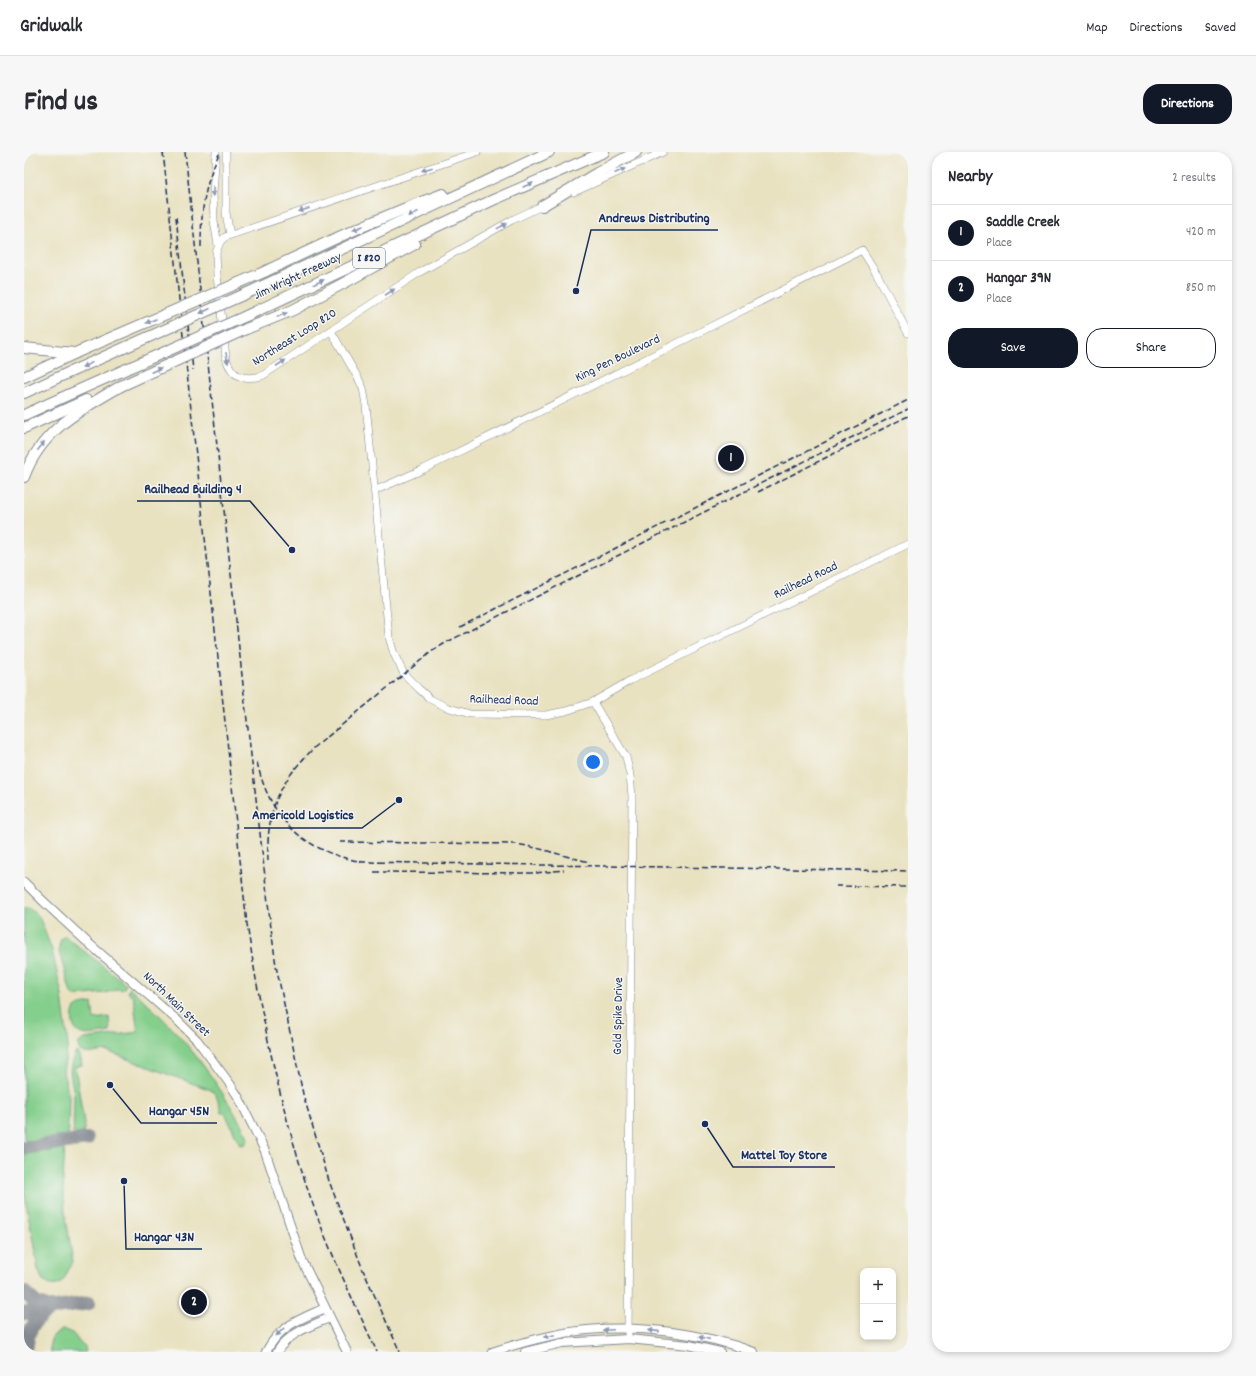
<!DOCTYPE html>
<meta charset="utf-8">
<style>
:root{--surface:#fff;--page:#f7f7f7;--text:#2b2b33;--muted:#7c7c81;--line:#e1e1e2;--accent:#111827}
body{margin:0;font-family:Dekko,sans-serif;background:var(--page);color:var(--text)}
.controls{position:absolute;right:12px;bottom:12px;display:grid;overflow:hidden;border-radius:8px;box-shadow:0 2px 6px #0003}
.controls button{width:36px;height:36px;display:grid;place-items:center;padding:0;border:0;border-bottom:1px solid var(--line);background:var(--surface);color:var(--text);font:20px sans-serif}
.you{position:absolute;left:569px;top:610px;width:14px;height:14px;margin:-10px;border:3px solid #fff;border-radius:50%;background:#1a73e8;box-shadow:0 0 0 6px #1a73e833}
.badge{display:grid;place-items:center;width:26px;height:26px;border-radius:50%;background:var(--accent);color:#fff;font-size:13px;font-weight:700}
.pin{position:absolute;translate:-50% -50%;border:2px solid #fff;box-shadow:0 1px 4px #0006}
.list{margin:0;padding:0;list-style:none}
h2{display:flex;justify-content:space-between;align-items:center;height:52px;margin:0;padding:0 16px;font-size:17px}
h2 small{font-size:13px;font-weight:400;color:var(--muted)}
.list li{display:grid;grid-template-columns:26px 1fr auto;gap:12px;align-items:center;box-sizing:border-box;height:56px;padding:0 16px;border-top:1px solid var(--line)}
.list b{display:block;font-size:15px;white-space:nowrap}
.list p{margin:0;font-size:13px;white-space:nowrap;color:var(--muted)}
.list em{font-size:13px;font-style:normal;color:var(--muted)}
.actions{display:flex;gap:8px;padding:12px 16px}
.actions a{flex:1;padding:9px 0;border:1px solid var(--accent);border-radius:16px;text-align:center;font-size:14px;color:var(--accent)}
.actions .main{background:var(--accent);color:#fff}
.map{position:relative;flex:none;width:884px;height:1200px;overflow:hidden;border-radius:16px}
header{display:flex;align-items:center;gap:24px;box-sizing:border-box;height:56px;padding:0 20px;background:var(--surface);border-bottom:1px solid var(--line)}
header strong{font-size:19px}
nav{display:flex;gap:22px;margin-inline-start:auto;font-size:14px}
.intro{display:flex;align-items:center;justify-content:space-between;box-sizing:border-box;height:96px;padding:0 24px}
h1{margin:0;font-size:28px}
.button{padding:10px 18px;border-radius:16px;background:var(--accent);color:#fff;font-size:14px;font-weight:700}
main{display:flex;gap:24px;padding:0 24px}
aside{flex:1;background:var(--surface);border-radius:16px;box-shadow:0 2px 6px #0003}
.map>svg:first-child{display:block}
.green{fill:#85cf8c;stroke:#507f75}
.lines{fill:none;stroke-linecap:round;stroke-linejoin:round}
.taxiway{stroke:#828890;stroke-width:14}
.minor-casing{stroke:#828890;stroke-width:8}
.major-casing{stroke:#828890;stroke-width:10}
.highway-casing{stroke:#828890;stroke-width:12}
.minor{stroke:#fff;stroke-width:7}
.major{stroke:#fff;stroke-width:8}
.highway{stroke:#fff;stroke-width:10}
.rail{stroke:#1b2f5e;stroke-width:1.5;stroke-dasharray:6 3;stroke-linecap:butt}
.highway-bridge-casing{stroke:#828890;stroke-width:12;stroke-linecap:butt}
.highway-bridge{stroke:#fff;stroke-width:10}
.oneway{fill:#8d97ae}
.labels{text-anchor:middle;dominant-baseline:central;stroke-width:3;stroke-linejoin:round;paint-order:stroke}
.shield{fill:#f6f6f2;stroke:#5d6b8a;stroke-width:1}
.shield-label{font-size:12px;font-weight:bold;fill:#1b2f5e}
.street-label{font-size:13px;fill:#1b2f5e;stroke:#f6f6f2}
.leader{fill:none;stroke:#1b2f5e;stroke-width:1.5}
.callout-dot{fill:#1b2f5e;stroke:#f6f6f2;stroke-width:1.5}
.callout-label{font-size:14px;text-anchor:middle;font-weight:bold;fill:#1b2f5e;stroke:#f6f6f2;stroke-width:3;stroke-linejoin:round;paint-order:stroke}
</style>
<header>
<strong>Gridwalk</strong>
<nav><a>Map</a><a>Directions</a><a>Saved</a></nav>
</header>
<div class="intro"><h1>Find us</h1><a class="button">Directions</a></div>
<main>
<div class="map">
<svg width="884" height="1200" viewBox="0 0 884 1200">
<rect width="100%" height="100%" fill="#f6f6f2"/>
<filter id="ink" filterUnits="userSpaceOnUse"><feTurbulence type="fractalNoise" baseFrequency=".025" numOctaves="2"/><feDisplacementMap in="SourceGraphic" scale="8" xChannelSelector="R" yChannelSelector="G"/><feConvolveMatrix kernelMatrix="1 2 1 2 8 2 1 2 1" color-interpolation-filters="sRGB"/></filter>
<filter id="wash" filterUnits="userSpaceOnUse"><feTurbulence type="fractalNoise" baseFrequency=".012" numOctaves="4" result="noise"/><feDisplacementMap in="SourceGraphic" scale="16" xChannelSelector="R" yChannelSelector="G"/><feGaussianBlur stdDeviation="0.9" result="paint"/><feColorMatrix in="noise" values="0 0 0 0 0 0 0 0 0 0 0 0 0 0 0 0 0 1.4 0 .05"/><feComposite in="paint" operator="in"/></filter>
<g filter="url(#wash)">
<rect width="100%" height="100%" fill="#e9e2c1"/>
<g class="green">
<path d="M0,755L4,756L11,761L16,767L28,798L38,843L44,893L39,920L45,944L44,985L6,991L0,987Z"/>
<path d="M41,784L102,832L100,836L97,838L94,837L81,841L49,844L47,841L35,800V794L37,787Z"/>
<path d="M106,836C158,881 190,922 223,983L224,987L221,992L216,993L201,961H197C195,952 194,944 187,938C153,926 119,913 85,900C76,897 54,909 54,892L60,887L114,880L109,844L103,840Z"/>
<path d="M68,851L70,867L85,865L86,880C73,881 52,889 49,871C48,866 48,861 51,856L56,853Z"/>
<path d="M52,900L56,903L58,913L51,915L61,977L59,982L55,984H52L49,980C49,969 50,957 50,946C49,925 41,922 52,900Z"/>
<path d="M41,994L39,1029L41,1059L49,1110C41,1120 40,1143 19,1129L14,1118L0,1039V1004L5,999Z"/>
<path d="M37,1178C53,1178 50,1188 61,1195L62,1200H26C25,1189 27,1183 37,1178Z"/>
</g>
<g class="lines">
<g class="taxiway">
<path d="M0,996L63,987"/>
<path d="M0,1140L12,1151L26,1156"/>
<path d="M0,1161L65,1151"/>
<path d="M0,1183L3,1192C5,1177 11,1166 25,1158"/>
</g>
</g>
</g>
<g filter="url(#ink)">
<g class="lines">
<defs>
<g id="minor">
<path d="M192,0L189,41L190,69L194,93"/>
<path d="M202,0V61L206,83"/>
<path d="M453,0L201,85L196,90L192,101L193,123L202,206C208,226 219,228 238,224L396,120L488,68L522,52"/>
<path d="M550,40L639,0"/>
<path d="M307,179L334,226L339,236L342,253L365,485L370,502L380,522L395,537L406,547L422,555L446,562L522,563L542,559L569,550L607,528L884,392"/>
<path d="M350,339L400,317L676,180L838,98L853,122L884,181"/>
<path d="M569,550L602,605L606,623L608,644L604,1187"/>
</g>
<g id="major">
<path d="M0,730L18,748L62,789L153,868L173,888L206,932L215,946L241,999L278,1108L323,1200"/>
<path d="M242,1200C256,1173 275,1168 301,1156"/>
<path d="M253,1200C264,1181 287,1174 305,1166"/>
<path d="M468,1200C499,1190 531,1181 563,1178C618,1173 678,1181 730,1200"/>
<path d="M501,1200L538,1191L604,1187L665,1193L696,1200"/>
</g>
<g id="highway">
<path d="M518,54L573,21L612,0"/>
<path d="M240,120C299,92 358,64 419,42"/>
<path d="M230,138L525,0"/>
<path d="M222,164L469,48L580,0"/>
<path d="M222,177L269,158L320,131L391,92"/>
<path d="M0,196L50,201"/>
<path d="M0,225L56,199"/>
<path d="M0,241L46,220"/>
<path d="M0,263L46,242"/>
<path d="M0,276L62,248"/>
<path d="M0,325C17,278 56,258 97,234"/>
</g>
</defs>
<use href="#minor" class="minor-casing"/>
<use href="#major" class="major-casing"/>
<use href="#highway" class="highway-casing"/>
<use href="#minor" class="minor"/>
<use href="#major" class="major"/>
<use href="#highway" class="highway"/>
<g class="rail">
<path d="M139,0L223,772C237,865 257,958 287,1047C305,1099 330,1150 353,1200"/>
<path d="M161,0L221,551L246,768L252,814L279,942L305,1029L339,1118L376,1200"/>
<path d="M152,65L169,218"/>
<path d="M177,95C177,60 180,32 196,0"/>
<path d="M734,340L884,264"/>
<path d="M436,475L884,248"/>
<path d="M233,610C246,668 281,700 339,710L884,719"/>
<path d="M316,690L490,692C516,695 541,705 566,710"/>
<path d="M244,709C242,658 255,630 291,595L407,500L423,490L884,257"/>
<path d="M350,720L512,721L540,718"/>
<path d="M812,734L884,735"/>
</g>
<defs>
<g id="highway-bridge">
<path d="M56,199L240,120"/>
<path d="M46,220L230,138"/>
<path d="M97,234L222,177"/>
<path d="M46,242L222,164"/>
</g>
</defs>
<use href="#highway-bridge" class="highway-bridge-casing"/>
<use href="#highway-bridge" class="highway-bridge"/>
</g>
<defs><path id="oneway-solid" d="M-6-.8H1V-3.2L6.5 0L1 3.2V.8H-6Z"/></defs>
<g class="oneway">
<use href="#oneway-solid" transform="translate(403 17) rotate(162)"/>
<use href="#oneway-solid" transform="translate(596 19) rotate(-24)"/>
<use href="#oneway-solid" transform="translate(504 33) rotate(-23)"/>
<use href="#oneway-solid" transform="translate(189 39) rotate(92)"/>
<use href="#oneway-solid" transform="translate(280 58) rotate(162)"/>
<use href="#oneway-solid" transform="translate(389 62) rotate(155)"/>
<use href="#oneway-solid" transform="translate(478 74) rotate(-29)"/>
<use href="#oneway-solid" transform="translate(334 76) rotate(157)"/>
<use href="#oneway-solid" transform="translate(295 130) rotate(-25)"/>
<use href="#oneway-solid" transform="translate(366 140) rotate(-33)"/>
<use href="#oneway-solid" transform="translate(181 159) rotate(156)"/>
<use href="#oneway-solid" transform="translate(258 163) rotate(-22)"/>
<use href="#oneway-solid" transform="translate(127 169) rotate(157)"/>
<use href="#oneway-solid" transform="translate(203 206) rotate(79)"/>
<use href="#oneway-solid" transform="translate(257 211) rotate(-33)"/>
<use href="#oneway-solid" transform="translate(63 213) rotate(156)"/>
<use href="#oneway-solid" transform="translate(132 218) rotate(-25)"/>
<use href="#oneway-solid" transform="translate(17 294) rotate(-53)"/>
<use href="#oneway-solid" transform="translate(584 1178) rotate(178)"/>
<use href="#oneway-solid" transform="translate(630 1179) rotate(-174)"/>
<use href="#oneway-solid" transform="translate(256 1180) rotate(136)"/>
<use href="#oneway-solid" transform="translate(525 1184) rotate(168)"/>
<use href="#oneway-solid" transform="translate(680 1186) rotate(-167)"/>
</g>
</g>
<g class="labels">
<rect class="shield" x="329" y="96" width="32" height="20" rx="3"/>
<g class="shield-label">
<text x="345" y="106">I 820</text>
</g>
<g class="street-label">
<text transform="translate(274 125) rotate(-25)">Jim Wright Freeway</text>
<text transform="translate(271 186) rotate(-32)">Northeast Loop 820</text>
<text transform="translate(594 207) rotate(-26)">King Pen Boulevard</text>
<text transform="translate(782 429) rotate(-26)">Railhead Road</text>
<text transform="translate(480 549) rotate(2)">Railhead Road</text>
<text transform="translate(152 853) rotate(44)">North Main Street</text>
<text transform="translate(595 864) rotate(-89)">Gold Spike Drive</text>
</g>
</g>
<path class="leader" d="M552 139L567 78H694M268 398L226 349H113M375 648L338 676H220M86 933L117 971H193M681 972L709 1015H811M100 1029L102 1097H178"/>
<g class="callout-dot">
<circle cx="552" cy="139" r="4"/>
<circle cx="268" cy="398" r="4"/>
<circle cx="375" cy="648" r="4"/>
<circle cx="86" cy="933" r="4"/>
<circle cx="681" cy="972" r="4"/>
<circle cx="100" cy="1029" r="4"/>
</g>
<g class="callout-label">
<text x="630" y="70">Andrews Distributing</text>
<text x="169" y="341">Railhead Building 4</text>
<text x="279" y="667">Americold Logistics</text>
<text x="155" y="963">Hangar 45N</text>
<text x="760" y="1007">Mattel Toy Store</text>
<text x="140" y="1089">Hangar 43N</text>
</g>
</svg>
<div class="controls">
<button>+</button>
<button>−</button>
</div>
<div class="you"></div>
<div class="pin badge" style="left:707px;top:306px">1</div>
<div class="pin badge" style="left:170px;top:1150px">2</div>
</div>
<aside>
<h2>Nearby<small>2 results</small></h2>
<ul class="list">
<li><span class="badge">1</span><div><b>Saddle Creek</b><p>Place</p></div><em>420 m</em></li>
<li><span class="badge">2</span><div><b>Hangar 39N</b><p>Place</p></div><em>850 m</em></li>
</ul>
<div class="actions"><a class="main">Save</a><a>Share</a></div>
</aside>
</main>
